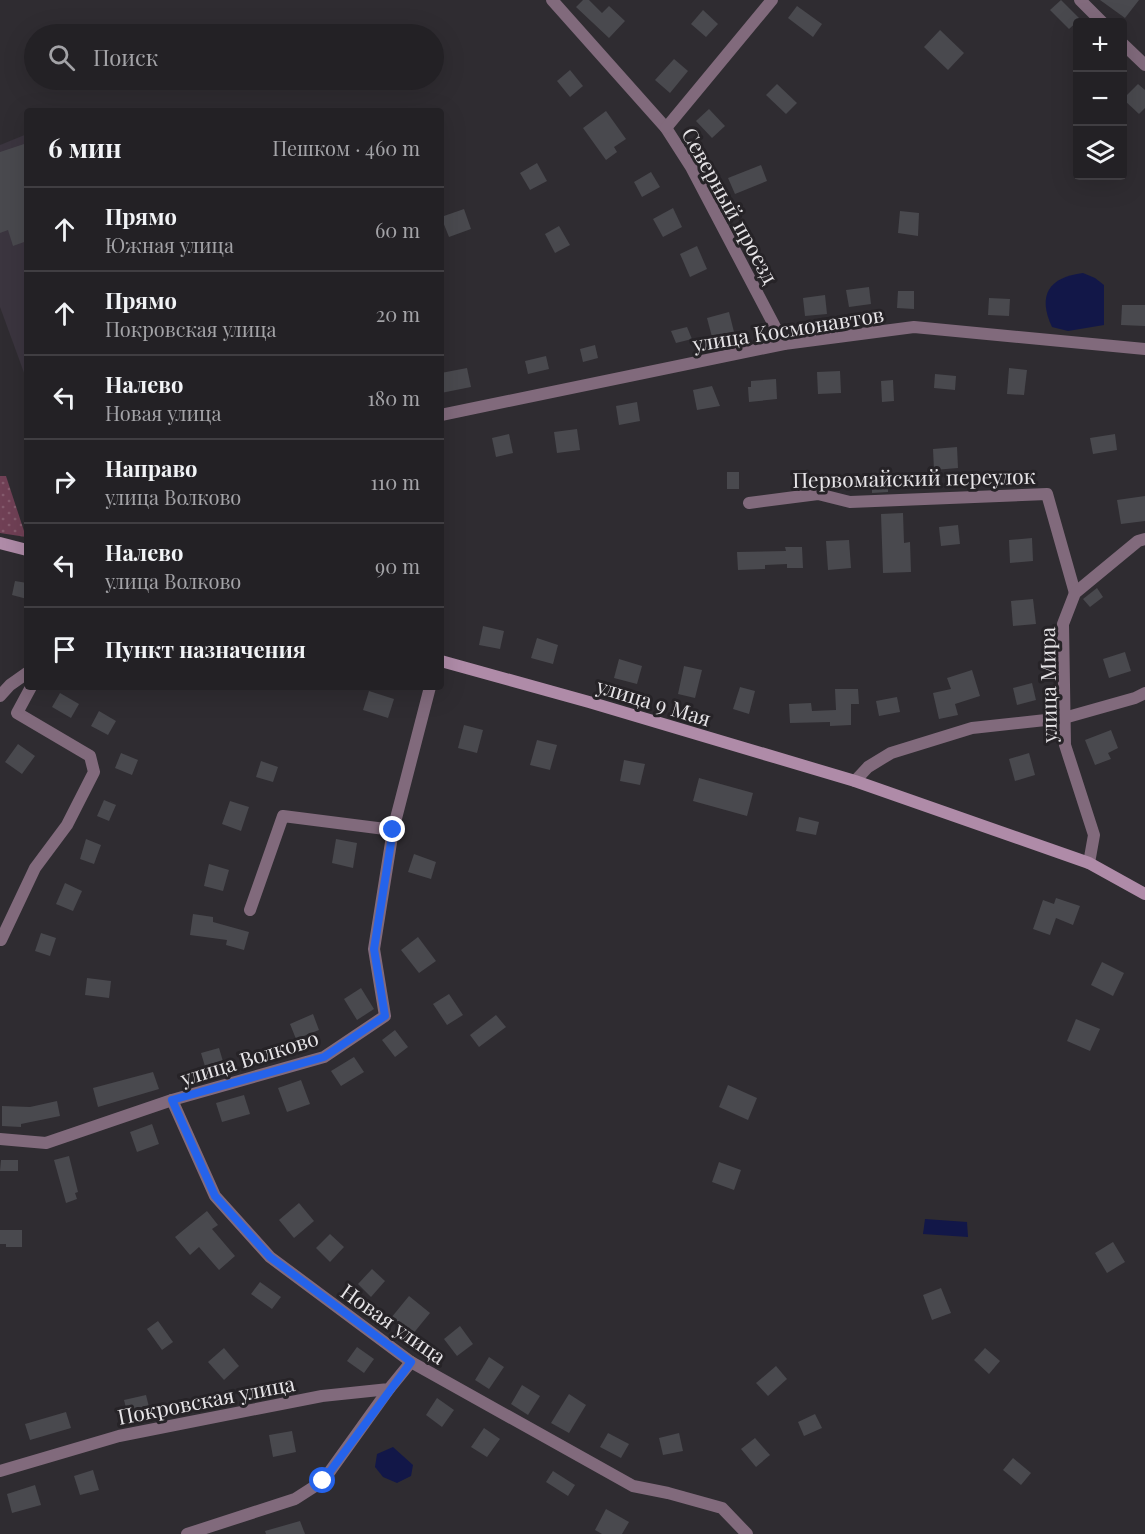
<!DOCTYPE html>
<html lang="ru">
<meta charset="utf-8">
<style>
:root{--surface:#232125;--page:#2f2e32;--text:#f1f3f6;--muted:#a3a3a7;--line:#403e42}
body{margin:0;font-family:"Playfair Display",serif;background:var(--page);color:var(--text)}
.controls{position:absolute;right:18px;top:18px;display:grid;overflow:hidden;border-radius:6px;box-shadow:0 6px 24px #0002}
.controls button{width:54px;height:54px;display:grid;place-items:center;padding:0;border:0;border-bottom:2px solid var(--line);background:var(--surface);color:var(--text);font:30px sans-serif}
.stop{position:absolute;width:18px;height:18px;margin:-14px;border:4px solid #2563eb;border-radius:50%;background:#fff}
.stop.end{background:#2563eb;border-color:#fff;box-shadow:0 2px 6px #0008}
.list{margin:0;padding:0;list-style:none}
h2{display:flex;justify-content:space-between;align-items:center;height:78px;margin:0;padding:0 24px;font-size:26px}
h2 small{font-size:20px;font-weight:400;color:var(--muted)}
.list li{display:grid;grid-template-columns:39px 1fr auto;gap:18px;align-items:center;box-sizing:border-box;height:84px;padding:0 24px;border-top:2px solid var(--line)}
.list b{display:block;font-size:22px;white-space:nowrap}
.list p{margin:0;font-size:20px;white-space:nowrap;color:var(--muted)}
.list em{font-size:20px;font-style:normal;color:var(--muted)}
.icon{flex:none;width:33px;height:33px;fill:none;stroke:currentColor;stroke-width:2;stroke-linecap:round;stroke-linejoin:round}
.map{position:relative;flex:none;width:1145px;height:1534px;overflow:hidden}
.search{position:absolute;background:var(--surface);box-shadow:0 6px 24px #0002;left:24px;top:24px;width:420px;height:66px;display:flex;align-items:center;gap:15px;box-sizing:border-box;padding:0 21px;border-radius:33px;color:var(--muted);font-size:22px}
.panel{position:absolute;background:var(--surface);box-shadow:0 6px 24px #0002;left:24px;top:108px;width:420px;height:582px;border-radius:6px}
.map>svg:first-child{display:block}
.built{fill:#3b353f}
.grass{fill:url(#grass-dots)}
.water{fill:#121748}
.building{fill:#49494e}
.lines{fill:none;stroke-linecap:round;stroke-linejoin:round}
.street{stroke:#816a7c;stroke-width:12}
.secondary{stroke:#af8ba8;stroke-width:12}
.route{stroke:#2563eb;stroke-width:8}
.labels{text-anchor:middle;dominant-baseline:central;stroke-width:6;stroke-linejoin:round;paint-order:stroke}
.street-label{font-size:21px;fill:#e6e4e7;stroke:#262327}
</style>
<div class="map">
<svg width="1145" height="1534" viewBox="0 0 1145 1534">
<defs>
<pattern id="grass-dots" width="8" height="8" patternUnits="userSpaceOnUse" patternTransform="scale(1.5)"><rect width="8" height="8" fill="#704055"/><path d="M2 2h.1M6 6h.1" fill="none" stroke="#845b6d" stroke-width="1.8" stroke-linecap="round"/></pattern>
</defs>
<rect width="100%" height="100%" fill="#2f2c31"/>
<path class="built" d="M27,134V381L0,307V145Z"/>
<path class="grass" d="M0,476H6L26,537L0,533Z"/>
<g class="water">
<path d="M1083,273L1095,278L1104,285V325L1068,331L1052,327C1037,295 1049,277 1083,273Z"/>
<path d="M925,1219L967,1222L968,1237L923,1234Z"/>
<path d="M393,1447L413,1465L411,1476L397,1483L383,1477L375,1467L377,1454Z"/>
</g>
<g class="building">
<path d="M583,0H589L602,13L609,6L625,21L609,38L576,7Z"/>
<path d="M1061,0L1080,19L1069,29L1050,10Z"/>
<path d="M1100,0H1139L1125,18Z"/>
<path d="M797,6L822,24L813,37L788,18Z"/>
<path d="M703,10L718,24L706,37L691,24Z"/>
<path d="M940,30L964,53L948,70L924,47Z"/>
<path d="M674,59L688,71L670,93L655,80Z"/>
<path d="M570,70L583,86L570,97L557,81Z"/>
<path d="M777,84L797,103L786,114L766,95Z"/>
<path d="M1138,84L1145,90V108L1139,114L1123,99Z"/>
<path d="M709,109L725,126L712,138L696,121Z"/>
<path d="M606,111L626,139L614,147L617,152L606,160L583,128Z"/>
<path d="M27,143V241L13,246L8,230L0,233V152Z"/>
<path d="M537,163L547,181L530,190L520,173Z"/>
<path d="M761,165L767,181L735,194L728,178Z"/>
<path d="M651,172L660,187L642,197L634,182Z"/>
<path d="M673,208L682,227L663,237L653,219Z"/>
<path d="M464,209L471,229L449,237L441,217Z"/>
<path d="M900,211L919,213L918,236L898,233Z"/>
<path d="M559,226L570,245L555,253L545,234Z"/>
<path d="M697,246L707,269L690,277L680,254Z"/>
<path d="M869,287L871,304L849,307L846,290Z"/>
<path d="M898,291H914V309L897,308Z"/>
<path d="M825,295L827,314L805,316L803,298Z"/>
<path d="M989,298L1010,299L1009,316L988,315Z"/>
<path d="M1122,305H1145V326L1121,325Z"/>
<path d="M729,312L734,332L712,337L707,318Z"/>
<path d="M687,327L692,339L676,343L671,331Z"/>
<path d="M595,345L598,358L583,362L580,349Z"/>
<path d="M546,356L549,369L528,374L525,361Z"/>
<path d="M467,368L471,387L441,393V373Z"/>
<path d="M1009,368L1027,370L1024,395L1007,394Z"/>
<path d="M840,371L841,393L818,394L817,372Z"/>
<path d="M935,374L956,376L955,390L934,388Z"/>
<path d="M776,379L777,399L749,402L748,387H751V381Z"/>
<path d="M893,380L894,401L882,402L881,381Z"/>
<path d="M712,386L720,406L697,410L693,390Z"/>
<path d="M637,402L640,421L619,425L616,406Z"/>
<path d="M577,429L580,450L557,453L554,432Z"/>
<path d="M509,434L513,453L496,457L492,438Z"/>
<path d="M1115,434L1117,450L1093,454L1090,438Z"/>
<path d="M957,447L958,468L934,470L933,449Z"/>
<rect x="727" y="472" width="12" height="17"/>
<path d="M872,476H888V492L872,493Z"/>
<path d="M1145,496V521L1121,524L1117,500Z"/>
<path d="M903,513L904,543L910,542L911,572L883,573L881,514Z"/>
<path d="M958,525L960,544L941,546L939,527Z"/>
<path d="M1032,538L1033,561L1010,563L1009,540Z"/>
<path d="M849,540L851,568L828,570L826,541Z"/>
<path d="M785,547H802L803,568H787V564L765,565V569L738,570L737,552L786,551Z"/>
<path d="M15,581L27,583V599L12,595Z"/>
<path d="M1097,588L1103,597L1090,607L1083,599Z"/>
<path d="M1033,599L1036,624L1013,626L1011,601Z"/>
<path d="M483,626L504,631L500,649L479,645Z"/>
<path d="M537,638L558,645L553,664L531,658Z"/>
<path d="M1125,652L1131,671L1109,678L1103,659Z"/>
<path d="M619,659L642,666L637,684L614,678Z"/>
<path d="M684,666L702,670L695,698L678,694Z"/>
<path d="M972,670L980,696L955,704L958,715L939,719L933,693L951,689L947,678Z"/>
<path d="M1032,683L1036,700L1017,705L1013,688Z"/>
<path d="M740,687L755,691L749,714L733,709Z"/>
<path d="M835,689H858L859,704H851V725L830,726V722L790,723L789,704L811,703L812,711L836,710Z"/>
<path d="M369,691L394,699L388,718L363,710Z"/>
<path d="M60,693L79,704L71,718L52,707Z"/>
<path d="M897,697L900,712L879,716L876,701Z"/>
<path d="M99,711L116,721L108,735L91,726Z"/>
<path d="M464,725L483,730L477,753L458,748Z"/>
<path d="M1111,730L1118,748L1108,753L1111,759L1095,765L1085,740Z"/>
<path d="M537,740L557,745L550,770L530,765Z"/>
<path d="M18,744L35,756L22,774L5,762Z"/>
<path d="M121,753L138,760L132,775L115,768Z"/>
<path d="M1029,753L1035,775L1015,781L1009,759Z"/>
<path d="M624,760L645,764L640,785L620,781Z"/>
<path d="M261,761L278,767L273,782L256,777Z"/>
<path d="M699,778L753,793L747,816L693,801Z"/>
<path d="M104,800L116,805L109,821L97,816Z"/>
<path d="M230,801L249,807L241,831L222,824Z"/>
<path d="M799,817L819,822L816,835L796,831Z"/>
<path d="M86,839L101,845L94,864L80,859Z"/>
<path d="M336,839L357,843L353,868L332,863Z"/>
<path d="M414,854L436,862L431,879L408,872Z"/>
<path d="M209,864L229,870L223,891L204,886Z"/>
<path d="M65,883L82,891L73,911L56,904Z"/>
<path d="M1056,898L1080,906L1073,925L1056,918L1050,935L1033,929L1043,900L1054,904Z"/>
<path d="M193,914L213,917V922L249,932L244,950L226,945L227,940L190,935Z"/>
<path d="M41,933L56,938L50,956L35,951Z"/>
<path d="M418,937L436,961L419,973L401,950Z"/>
<path d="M1102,962L1124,973L1113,996L1091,985Z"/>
<path d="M87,978L111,981L109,998L85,995Z"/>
<path d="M361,988L374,1009L357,1020L344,999Z"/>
<path d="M449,994L463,1015L447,1025L433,1004Z"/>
<path d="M313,1014L319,1030L296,1039L290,1024Z"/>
<path d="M496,1015L506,1027L479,1047L470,1035Z"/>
<path d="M1076,1019L1100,1029L1090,1051L1067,1041Z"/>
<path d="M395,1030L408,1047L395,1057L382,1040Z"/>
<path d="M219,1048L225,1068L207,1073L201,1053Z"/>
<path d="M354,1057L364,1072L341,1086L331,1071Z"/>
<path d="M153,1072L159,1089L98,1107L93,1088Z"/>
<path d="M301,1080L310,1104L287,1112L278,1088Z"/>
<path d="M728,1085L757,1098L748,1120L719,1107Z"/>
<path d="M244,1095L250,1114L222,1122L216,1103Z"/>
<path d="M57,1101L60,1116L21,1124V1127L2,1126V1106L30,1107Z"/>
<path d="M152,1124L159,1144L137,1152L130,1132Z"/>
<path d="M69,1156L78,1192L75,1193L77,1199L66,1203L54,1160Z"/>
<path d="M1,1160H18V1171H0Z"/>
<path d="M719,1162L741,1170L734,1190L712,1182Z"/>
<path d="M299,1203L314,1221L294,1238L279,1220Z"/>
<path d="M207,1211L218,1225L212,1229L235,1256L219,1270L199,1247L190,1255L175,1237Z"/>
<path d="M0,1230H22V1247H6V1244H0Z"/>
<path d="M330,1234L344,1247L330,1262L316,1248Z"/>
<path d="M1113,1242L1125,1262L1107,1273L1095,1253Z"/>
<path d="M372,1269L385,1281L371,1297L358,1284Z"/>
<path d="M260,1282L281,1297L272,1309L251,1294Z"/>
<path d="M941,1288L951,1313L932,1320L923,1295Z"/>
<path d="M409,1296L430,1313L412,1335L391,1318Z"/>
<path d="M158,1321L173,1342L162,1350L147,1329Z"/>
<path d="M460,1326L473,1344L457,1356L444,1339Z"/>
<path d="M357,1347L374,1359L364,1373L347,1361Z"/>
<path d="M224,1348L239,1366L224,1380L208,1362Z"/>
<path d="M985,1348L1000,1361L989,1374L974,1360Z"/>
<path d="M489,1357L504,1367L489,1389L475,1380Z"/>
<path d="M776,1366L787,1379L768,1396L756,1383Z"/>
<path d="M522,1385L540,1396L528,1415L511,1404Z"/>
<path d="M569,1394L586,1405L569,1433L551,1423Z"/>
<path d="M146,1395L150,1411L128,1416L124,1400Z"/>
<path d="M437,1398L454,1410L442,1427L426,1415Z"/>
<path d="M66,1412L71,1428L30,1440L25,1424Z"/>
<path d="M815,1414L822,1428L804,1436L798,1422Z"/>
<path d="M484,1428L500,1439L487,1457L471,1447Z"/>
<path d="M292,1431L296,1452L273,1457L269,1435Z"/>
<path d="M608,1433L629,1444L621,1458L600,1447Z"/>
<path d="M679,1433L683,1451L663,1455L659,1438Z"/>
<path d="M755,1438L770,1455L756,1467L741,1449Z"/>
<path d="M1013,1458L1031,1473L1021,1485L1003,1470Z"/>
<path d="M93,1470L99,1490L80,1495L74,1476Z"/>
<path d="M553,1471L575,1485L568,1496L546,1482Z"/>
<path d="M35,1485L41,1505L12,1513L7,1494Z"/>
<path d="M606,1509L629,1522L622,1534H602L595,1530Z"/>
<path d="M300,1521L305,1534H266L265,1531Z"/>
</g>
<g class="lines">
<g class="street">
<path d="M552,0L666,128L691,167L784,344"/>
<path d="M1080,0L1102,22"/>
<path d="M1122,43L1145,65"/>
<path d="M666,128L772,0"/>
<path d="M441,415L784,344L914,327L1145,349"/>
<path d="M749,503L818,494L850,502L1047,494L1075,593"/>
<path d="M0,696L10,685L27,673"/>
<path d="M855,781L868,767L891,753L972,728L1064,718L1135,698L1145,693"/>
<path d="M1089,863L1094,835L1065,745L1063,624L1075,593L1138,541L1145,539"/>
<path d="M250,910L283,816L393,830"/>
<path d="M1,940L35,868L67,825L94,772L90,756L17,713L31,687"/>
<path d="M172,1100L215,1196L270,1257L411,1362L633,1486L668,1493L722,1508L747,1534"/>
<path d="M0,1139L46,1143L172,1100L324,1057L385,1016L374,949L393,830L430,687"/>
<path d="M0,1471L119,1436L322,1396L389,1389L411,1362"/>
<path d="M187,1534L295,1499L323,1481L389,1389"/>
</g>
<g class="secondary">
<path d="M0,543L27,550"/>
<path d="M441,661L589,702L855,781L1089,863L1145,894"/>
</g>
</g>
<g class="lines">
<path class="route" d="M323,1481L411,1362L270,1257L215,1196L172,1100L324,1057L385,1016L374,949L393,830"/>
</g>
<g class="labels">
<g class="street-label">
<text transform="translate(731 205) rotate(61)">Северный проезд</text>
<text transform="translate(788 328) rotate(-9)">улица Космонавтов</text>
<text transform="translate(914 477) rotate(-1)">Первомайский переулок</text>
<text transform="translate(1047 685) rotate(-91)">улица Мира</text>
<text transform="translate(654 701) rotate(17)">улица 9 Мая</text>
<text transform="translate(249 1057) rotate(-17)">улица Волково</text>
<text transform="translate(394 1323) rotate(35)">Новая улица</text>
<text transform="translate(206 1399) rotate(-11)">Покровская улица</text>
</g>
</g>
</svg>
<div class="controls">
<button>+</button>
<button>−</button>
<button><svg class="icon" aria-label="layers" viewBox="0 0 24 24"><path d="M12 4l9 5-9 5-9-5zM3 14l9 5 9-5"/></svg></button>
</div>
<div class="stop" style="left:323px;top:1481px"></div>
<div class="stop end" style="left:393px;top:830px"></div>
<div class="search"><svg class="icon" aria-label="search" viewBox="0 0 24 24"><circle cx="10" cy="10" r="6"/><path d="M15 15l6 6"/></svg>Поиск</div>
<section class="panel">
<h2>6 мин<small>Пешком · 460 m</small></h2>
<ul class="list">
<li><svg class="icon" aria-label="ahead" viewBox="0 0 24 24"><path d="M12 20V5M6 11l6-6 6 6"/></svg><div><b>Прямо</b><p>Южная улица</p></div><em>60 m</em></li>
<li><svg class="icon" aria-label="ahead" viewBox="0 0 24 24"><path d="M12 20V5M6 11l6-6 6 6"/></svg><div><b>Прямо</b><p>Покровская улица</p></div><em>20 m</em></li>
<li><svg class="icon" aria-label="left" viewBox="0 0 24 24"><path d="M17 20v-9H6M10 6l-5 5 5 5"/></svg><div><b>Налево</b><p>Новая улица</p></div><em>180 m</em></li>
<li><svg class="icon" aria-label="right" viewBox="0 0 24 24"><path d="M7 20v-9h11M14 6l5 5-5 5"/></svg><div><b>Направо</b><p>улица Волково</p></div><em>110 m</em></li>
<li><svg class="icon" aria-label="left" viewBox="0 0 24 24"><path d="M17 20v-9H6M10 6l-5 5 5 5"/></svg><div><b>Налево</b><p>улица Волково</p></div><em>90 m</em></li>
<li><svg class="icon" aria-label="arrive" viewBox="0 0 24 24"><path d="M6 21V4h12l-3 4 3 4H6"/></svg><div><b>Пункт назначения</b></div></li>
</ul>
</section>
</div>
